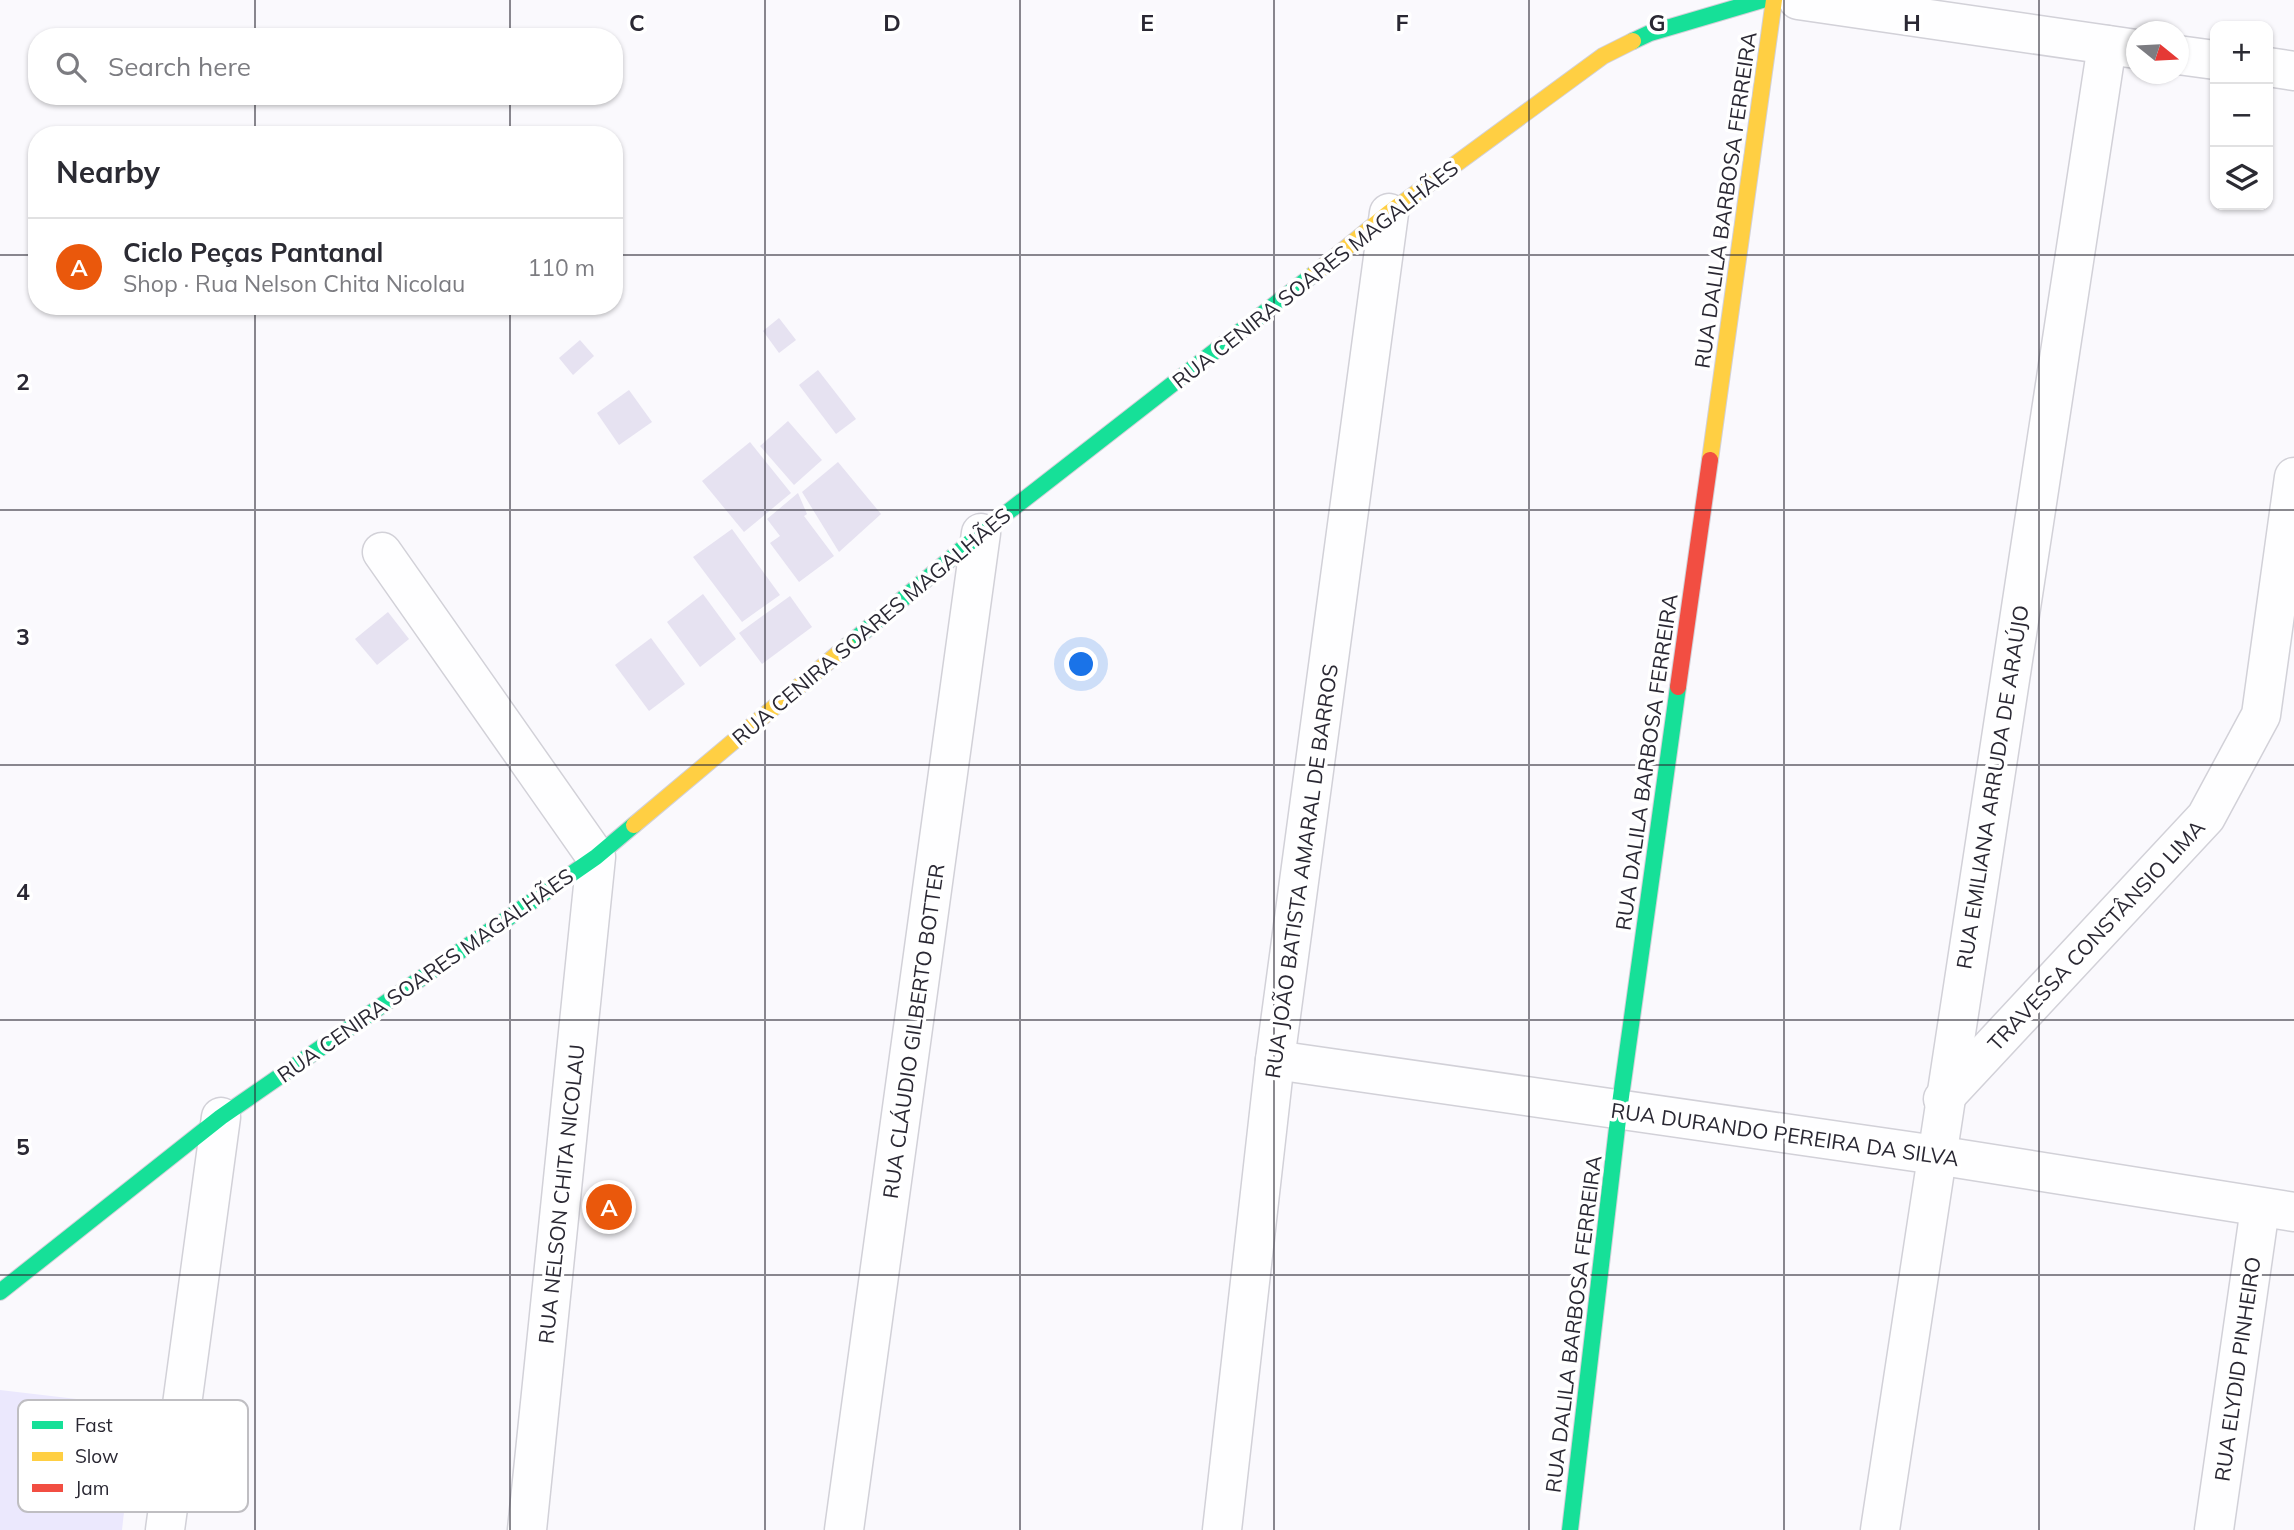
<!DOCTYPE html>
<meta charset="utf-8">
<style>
:root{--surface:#fff;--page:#f7f7f7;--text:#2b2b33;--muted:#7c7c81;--line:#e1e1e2;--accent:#ea580c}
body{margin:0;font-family:Mulish,sans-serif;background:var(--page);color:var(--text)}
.controls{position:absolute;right:21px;top:21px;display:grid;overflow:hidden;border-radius:14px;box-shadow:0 2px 5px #0004}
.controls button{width:63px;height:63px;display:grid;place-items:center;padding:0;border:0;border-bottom:2px solid var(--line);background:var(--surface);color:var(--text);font:35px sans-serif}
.compass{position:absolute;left:2126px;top:21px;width:63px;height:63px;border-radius:50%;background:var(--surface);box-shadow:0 2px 5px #0004;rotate:108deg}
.you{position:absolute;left:1082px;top:665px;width:24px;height:24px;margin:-18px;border:5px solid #fff;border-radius:50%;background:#1a73e8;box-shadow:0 0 0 10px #1a73e833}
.badge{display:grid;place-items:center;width:46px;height:46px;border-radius:50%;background:var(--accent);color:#fff;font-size:23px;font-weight:700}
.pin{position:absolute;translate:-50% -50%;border:4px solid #fff;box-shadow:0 2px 7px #0006}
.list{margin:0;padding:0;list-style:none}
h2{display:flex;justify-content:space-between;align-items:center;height:91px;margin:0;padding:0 28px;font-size:30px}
h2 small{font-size:23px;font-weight:400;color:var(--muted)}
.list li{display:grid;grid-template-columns:46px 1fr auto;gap:21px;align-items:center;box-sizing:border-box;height:98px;padding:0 28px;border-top:2px solid var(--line)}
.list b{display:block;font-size:26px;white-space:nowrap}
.list p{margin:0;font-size:23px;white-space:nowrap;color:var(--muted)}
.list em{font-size:23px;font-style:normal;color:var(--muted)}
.icon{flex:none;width:38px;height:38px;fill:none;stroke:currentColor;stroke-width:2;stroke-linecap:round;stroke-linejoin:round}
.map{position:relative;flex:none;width:2294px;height:1530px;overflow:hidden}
.search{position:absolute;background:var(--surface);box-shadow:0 2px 5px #0004;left:28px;top:28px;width:595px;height:77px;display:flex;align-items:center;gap:18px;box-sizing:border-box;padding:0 24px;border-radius:28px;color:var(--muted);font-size:26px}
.panel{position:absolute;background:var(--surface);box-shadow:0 2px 5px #0004;left:28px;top:126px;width:595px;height:189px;border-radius:28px}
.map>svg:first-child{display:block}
.green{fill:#ebe8fd}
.building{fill:#e6e2f1}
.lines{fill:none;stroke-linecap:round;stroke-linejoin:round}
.street-casing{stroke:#d2d1d8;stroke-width:41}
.fast-casing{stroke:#d2d1d8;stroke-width:18}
.slow-casing{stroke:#d2d1d8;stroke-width:18}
.jam-casing{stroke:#d2d1d8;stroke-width:18}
.street{stroke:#fefeff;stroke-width:38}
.fast{stroke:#16e098;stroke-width:16}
.slow{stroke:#ffcf43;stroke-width:16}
.jam{stroke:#f24e42;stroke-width:16}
.grid{fill:none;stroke:#2a2833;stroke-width:2;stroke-opacity:0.55}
.labels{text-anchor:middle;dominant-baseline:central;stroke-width:7;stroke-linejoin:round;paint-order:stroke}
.street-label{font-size:21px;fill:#2a2833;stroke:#fff}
.key{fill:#fff;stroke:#bfbec2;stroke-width:2}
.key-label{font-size:19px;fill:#2a2833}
.grid-label{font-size:23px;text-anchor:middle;font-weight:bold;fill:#2a2833;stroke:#fff;stroke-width:7;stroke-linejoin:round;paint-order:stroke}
</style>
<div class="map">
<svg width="2294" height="1530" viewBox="0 0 2294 1530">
<rect width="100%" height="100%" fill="#faf9fd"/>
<path class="green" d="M0,1390L136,1406L122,1530H0Z"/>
<g class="building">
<path d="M779,318L796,340L779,353L763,331Z"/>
<path d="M580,340L594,356L573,375L559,358Z"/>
<path d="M818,370L856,419L836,434L799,385Z"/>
<path d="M629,390L652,422L619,445L597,413Z"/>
<path d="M788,421L822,460L794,485L760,446Z"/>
<path d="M750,442L791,493L744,532L702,481Z"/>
<path d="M838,462L881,514L839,552L802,492Z"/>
<path d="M798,493L807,514L804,516L834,556L799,582L770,543L780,536L767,519Z"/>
<path d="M732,529L780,595L742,622L693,557Z"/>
<path d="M703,594L736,639L700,667L667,622Z"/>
<path d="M790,596L812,627L762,664L739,633Z"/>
<path d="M388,612L409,639L377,665L355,639Z"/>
<path d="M651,638L685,684L649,711L615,665Z"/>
</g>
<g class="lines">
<defs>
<g id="street">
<path d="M1798,0L2136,49"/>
<path d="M2178,55L2215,60"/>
<path d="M2268,67L2294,71"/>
<path d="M382,552L596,857L527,1530"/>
<path d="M1275,1060L1936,1155L2294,1212"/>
<path d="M1943,1099L2206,817L2261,715L2294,477"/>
<path d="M165,1530L221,1117"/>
<path d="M844,1530L981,533"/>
<path d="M1222,1530L1275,1060L1389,213"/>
<path d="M1880,1530L2107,45"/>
<path d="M2214,1530L2260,1208"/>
</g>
<g id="fast">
<path d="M1633,41L1650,33L1762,0"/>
<path d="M847,646L981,533L1314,274"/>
<path d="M0,1292L221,1117L596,857L634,825"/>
<path d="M1570,1530L1619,1111L1678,687"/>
</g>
<g id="slow">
<path d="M1314,274L1389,213L1603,56L1633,41"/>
<path d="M1710,460L1774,0"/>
<path d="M634,825L847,646"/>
</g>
<path id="jam" d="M1678,687L1710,460"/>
</defs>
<use href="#street" class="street-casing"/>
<use href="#fast" class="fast-casing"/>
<use href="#slow" class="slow-casing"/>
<use href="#jam" class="jam-casing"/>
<use href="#street" class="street"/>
<use href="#fast" class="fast"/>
<use href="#slow" class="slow"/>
<use href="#jam" class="jam"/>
</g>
<path class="grid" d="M255,0V37M510,0V37M765,0V1530M1020,0V1530M1274,0V1530M1529,0V1530M1784,0V1530M2039,0V1530M255,96V135M510,96V135M0,255H37M614,255H2294M255,306V1530M510,306V1530M0,510H2294M0,765H2294M0,1020H2294M0,1275H2294"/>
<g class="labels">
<g class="street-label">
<text transform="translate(1725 200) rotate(-82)">RUA DALILA BARBOSA FERREIRA</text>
<text transform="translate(1315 274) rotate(-38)">RUA CENIRA SOARES MAGALHÃES</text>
<text transform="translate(871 626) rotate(-40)">RUA CENIRA SOARES MAGALHÃES</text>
<text transform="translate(1646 762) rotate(-82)">RUA DALILA BARBOSA FERREIRA</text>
<text transform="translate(1992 787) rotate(-81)">RUA EMILIANA ARRUDA DE ARAÚJO</text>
<text transform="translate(1301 871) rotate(-82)">RUA JOÃO BATISTA AMARAL DE BARROS</text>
<text transform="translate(2096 935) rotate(-47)">TRAVESSA CONSTÂNSIO LIMA</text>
<text transform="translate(425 975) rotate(-35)">RUA CENIRA SOARES MAGALHÃES</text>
<text transform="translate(913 1031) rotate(-82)">RUA CLÁUDIO GILBERTO BOTTER</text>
<text transform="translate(1785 1134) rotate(8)">RUA DURANDO PEREIRA DA SILVA</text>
<text transform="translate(561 1194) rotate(-84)">RUA NELSON CHITA NICOLAU</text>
<text transform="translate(1573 1324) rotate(-83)">RUA DALILA BARBOSA FERREIRA</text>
<text transform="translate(2237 1369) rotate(-82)">RUA ELYDID PINHEIRO</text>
</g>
</g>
<rect x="18" y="1400" width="230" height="112" rx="10" class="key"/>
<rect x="32" y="1421" width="31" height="8" fill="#16e098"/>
<rect x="32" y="1452" width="31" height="9" fill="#ffcf43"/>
<rect x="32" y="1484" width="31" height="8" fill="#f24e42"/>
<g class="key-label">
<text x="75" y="1432">Fast</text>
<text x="75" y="1463">Slow</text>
<text x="75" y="1495">Jam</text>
</g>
<g class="grid-label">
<text x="637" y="31">C</text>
<text x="892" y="31">D</text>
<text x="1147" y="31">E</text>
<text x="1402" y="31">F</text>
<text x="1657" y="31">G</text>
<text x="1912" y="31">H</text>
<text x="23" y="390">2</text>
<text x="23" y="645">3</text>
<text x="23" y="900">4</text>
<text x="23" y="1155">5</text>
</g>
</svg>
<div class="controls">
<button>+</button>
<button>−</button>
<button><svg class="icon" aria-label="layers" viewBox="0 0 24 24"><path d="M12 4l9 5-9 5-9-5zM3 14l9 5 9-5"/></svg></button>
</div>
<svg class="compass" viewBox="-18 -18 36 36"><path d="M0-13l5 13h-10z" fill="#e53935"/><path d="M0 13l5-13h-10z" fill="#7c7c81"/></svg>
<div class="you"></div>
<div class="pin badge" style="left:609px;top:1207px">A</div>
<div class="search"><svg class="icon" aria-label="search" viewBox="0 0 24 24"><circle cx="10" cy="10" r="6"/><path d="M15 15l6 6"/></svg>Search here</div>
<section class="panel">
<h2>Nearby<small></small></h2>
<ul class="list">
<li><span class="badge">A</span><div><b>Ciclo Peças Pantanal</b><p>Shop · Rua Nelson Chita Nicolau</p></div><em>110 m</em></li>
</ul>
</section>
</div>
